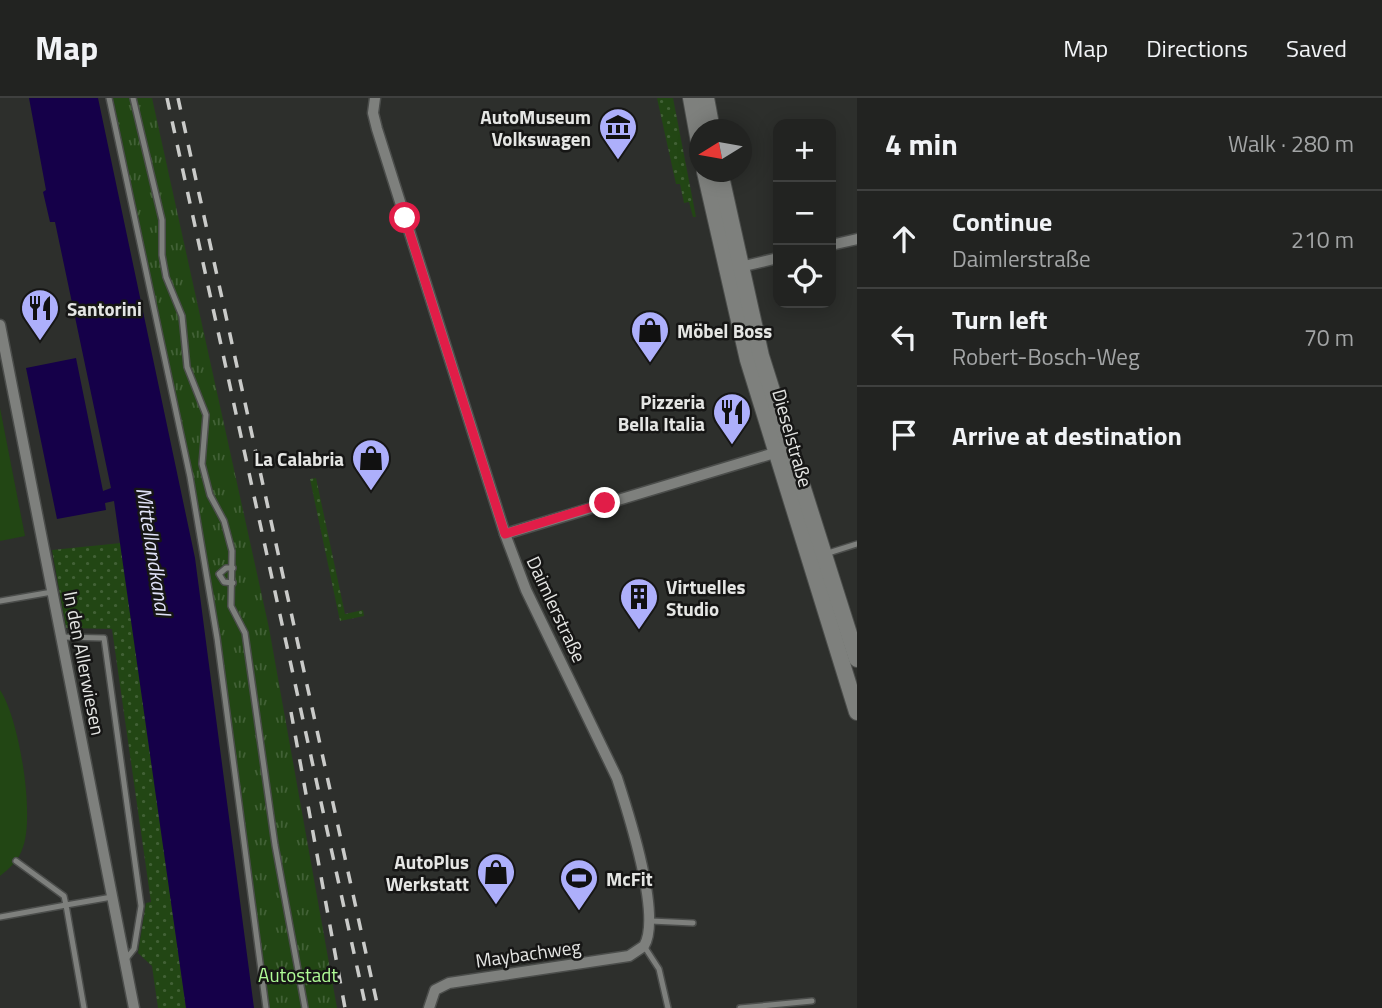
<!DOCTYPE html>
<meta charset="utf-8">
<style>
:root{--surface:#222321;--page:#2a2b2a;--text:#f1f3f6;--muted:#a2a4a5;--line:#3f403f}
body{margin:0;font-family:"Titillium Web",sans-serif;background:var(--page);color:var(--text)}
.controls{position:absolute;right:21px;top:21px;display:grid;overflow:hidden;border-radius:14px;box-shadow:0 4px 18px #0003}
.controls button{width:63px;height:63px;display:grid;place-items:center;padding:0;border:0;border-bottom:2px solid var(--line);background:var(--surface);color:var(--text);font:35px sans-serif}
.compass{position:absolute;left:689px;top:21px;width:63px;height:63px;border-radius:50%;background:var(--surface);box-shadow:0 4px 18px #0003;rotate:259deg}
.stop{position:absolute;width:21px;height:21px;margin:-16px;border:5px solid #e11d48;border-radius:50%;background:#fff}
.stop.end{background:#e11d48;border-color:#fff;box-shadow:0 2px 7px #0008}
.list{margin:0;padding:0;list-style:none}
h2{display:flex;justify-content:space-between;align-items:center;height:91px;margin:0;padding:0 28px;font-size:30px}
h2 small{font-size:23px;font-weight:400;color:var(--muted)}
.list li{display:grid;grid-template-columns:46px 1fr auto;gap:21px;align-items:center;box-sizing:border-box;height:98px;padding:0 28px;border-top:2px solid var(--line)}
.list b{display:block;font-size:26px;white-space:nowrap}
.list p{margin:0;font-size:23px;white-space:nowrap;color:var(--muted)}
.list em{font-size:23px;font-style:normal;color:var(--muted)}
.icon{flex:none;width:38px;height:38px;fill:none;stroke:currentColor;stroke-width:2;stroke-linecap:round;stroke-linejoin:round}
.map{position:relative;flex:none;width:857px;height:910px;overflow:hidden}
header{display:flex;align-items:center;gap:42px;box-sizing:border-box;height:98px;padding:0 35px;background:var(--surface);border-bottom:2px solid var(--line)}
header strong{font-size:33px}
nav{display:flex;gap:38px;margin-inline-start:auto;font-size:24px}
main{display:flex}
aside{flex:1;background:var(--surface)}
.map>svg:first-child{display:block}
.grass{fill:url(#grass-dots)}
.park{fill:url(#park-tufts)}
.pitch{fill:#224614}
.water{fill:#150049}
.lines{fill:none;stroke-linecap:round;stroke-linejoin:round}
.lane-casing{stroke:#4b4d4b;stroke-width:8}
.street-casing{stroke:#4b4d4b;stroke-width:13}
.secondary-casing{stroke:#4b4d4b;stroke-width:18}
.lane{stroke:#7e807d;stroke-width:5}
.street{stroke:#7e807d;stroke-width:10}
.secondary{stroke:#7e807d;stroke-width:16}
.rail{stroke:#cacbc9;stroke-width:3.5;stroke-dasharray:12 12;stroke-linecap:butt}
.route{stroke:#e11d48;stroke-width:9}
.labels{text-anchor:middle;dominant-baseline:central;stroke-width:5;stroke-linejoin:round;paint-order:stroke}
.poi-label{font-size:19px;font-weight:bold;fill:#e5e6e4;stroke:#161615;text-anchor:end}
.street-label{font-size:19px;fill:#e5e6e4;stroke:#161615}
.park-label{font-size:19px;fill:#b0fc97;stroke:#161615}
.water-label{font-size:21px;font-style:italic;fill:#e1e2f9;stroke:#161615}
</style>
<header>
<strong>Map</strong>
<nav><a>Map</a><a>Directions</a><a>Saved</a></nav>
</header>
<main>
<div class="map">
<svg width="857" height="910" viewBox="0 0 857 910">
<defs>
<pattern id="grass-dots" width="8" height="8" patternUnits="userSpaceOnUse" patternTransform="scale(1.75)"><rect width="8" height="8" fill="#224614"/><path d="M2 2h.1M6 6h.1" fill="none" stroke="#426136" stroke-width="1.8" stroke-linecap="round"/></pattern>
<pattern id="park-tufts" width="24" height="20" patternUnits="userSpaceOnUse" patternTransform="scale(1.75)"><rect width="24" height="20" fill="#224614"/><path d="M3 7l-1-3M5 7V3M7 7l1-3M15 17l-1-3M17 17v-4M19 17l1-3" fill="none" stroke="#426136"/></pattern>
</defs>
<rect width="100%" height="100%" fill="#2d2f2c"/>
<g class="grass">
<path d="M657,0H673L696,119H693L689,104L684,105L680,86H676Z"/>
<path d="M316,380L345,516L363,512L364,518L340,523L310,381Z"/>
<path d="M121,445L186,910H158L152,868L138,855L146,805L151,804L112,531L66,530L52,452Z"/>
</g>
<path class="park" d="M113,0H152L269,530L337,910H269L220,539L193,379Z"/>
<g class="pitch">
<path d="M0,310L25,438L0,443Z"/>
<path d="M0,592C19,620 35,716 23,749C19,762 10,770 0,778Z"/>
</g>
<path class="water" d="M29,0H98L195,460L254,910H186L114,403L105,405L106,412L57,421L26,270L76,260L103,393L111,390L55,124H50L43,94L46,92Z"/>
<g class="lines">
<defs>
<g id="lane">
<path d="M109,0L190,379L217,540L266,910"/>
<path d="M133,0L162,122V157L166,179L182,218L187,269L206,317L202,366L210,397L224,423L232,453L231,508L245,535L275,747L305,910"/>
<path d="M825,456L857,446"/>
<path d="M233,485L224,484L219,476L226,470H233"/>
<path d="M0,503L52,494"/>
<path d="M62,539L104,540L141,808L134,851L126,861"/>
<path d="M0,819L66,807L64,798L16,763"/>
<path d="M651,823L693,825"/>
<path d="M644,848L659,871L668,910"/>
<path d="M84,910L66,807L112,799"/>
<path d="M740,910L812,903"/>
</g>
<g id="street">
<path d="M375,0L373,15L377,31L505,436L526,492L617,680C628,714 662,818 644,848L629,858L449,885L435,892L429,910"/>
<path d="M831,147L857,141"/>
<path d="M740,169L778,160"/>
<path d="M0,227L134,910"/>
<path d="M505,436L781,353"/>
</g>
<g id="secondary">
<path d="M691,0L699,44"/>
<path d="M706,0L712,32"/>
<path d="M705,74L748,262L857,614"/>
<path d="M720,74L761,258L857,561"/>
</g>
</defs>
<use href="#lane" class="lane-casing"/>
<use href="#street" class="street-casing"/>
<use href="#secondary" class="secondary-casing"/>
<use href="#lane" class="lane"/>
<use href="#street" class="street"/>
<use href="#secondary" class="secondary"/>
<g class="rail">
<path d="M167,0L366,910"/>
<path d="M178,0L378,910"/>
<path d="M291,614L345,910"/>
</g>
</g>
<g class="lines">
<path class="route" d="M405,120L505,436L605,405"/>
</g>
<defs>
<symbol id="museum-pin" viewBox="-11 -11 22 30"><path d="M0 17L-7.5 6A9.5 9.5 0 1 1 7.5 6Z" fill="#adaffb" stroke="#161615"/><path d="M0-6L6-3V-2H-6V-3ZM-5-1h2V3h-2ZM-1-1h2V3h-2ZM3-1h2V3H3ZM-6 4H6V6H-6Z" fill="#111"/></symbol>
<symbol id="restaurant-pin" viewBox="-11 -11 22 30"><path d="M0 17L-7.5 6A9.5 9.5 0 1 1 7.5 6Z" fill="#adaffb" stroke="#161615"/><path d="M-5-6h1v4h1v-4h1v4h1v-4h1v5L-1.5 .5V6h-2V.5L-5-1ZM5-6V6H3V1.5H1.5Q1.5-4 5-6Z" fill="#111"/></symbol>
<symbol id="shop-pin" viewBox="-11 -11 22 30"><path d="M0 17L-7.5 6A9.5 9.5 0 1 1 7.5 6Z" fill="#adaffb" stroke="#161615"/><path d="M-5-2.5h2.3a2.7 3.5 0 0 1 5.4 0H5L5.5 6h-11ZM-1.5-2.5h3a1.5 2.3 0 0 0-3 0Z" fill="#111"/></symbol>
<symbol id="building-pin" viewBox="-11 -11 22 30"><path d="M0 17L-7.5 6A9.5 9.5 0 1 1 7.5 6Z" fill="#adaffb" stroke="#161615"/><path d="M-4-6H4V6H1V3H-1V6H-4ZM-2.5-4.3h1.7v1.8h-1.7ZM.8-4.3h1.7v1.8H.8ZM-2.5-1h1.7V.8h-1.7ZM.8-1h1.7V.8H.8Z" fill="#111"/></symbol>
<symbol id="stadium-pin" viewBox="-11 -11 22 30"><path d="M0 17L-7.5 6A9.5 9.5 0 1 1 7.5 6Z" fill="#adaffb" stroke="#161615"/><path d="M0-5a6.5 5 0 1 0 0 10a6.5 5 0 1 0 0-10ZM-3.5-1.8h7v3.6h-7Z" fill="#111"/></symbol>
</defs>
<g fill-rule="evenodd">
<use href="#museum-pin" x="596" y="7" width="44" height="60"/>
<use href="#restaurant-pin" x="18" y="188" width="44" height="60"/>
<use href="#shop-pin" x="628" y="210" width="44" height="60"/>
<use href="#restaurant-pin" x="710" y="292" width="44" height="60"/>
<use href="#shop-pin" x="349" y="338" width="44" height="60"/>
<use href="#building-pin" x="617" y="477" width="44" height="60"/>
<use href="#shop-pin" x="474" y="752" width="44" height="60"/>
<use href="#stadium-pin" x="557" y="758" width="44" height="60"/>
</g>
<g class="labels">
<g class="poi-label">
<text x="591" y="18">AutoMuseum<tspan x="591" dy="22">Volkswagen</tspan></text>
<text x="67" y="210" text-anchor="start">Santorini</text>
<text x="677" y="232" text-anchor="start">Möbel Boss</text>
<text x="705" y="303">Pizzeria<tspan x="705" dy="22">Bella Italia</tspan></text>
<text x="344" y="360">La Calabria</text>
<text x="666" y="488" text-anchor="start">Virtuelles<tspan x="666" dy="22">Studio</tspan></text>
<text x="469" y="763">AutoPlus<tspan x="469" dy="22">Werkstatt</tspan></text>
<text x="606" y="780" text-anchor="start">McFit</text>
</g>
<g class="street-label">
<text transform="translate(793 340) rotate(74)">Dieselstraße</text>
<text transform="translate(557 511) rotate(65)">Daimlerstraße</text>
<text transform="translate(85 565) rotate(79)">In den Allerwiesen</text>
<text transform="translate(528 855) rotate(-8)">Maybachweg</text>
</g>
<g class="park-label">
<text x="298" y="876">Autostadt</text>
</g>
<g class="water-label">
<text transform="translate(154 453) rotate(81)">Mittellandkanal</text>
</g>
</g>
</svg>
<div class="controls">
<button>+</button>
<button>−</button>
<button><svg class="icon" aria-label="locate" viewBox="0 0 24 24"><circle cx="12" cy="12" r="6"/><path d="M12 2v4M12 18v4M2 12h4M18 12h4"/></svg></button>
</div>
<svg class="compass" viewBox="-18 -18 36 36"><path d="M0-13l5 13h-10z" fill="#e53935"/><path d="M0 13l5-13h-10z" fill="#a2a4a5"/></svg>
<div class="stop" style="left:405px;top:120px"></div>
<div class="stop end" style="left:605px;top:405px"></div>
</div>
<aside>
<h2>4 min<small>Walk · 280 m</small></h2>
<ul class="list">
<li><svg class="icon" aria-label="ahead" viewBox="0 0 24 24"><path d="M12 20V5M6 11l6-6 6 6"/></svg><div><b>Continue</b><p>Daimlerstraße</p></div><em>210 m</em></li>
<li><svg class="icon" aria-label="left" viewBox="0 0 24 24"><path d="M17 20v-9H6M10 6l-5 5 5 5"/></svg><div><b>Turn left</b><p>Robert-Bosch-Weg</p></div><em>70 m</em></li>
<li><svg class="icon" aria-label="arrive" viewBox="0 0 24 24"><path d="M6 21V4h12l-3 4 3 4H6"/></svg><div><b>Arrive at destination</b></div></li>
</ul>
</aside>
</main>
